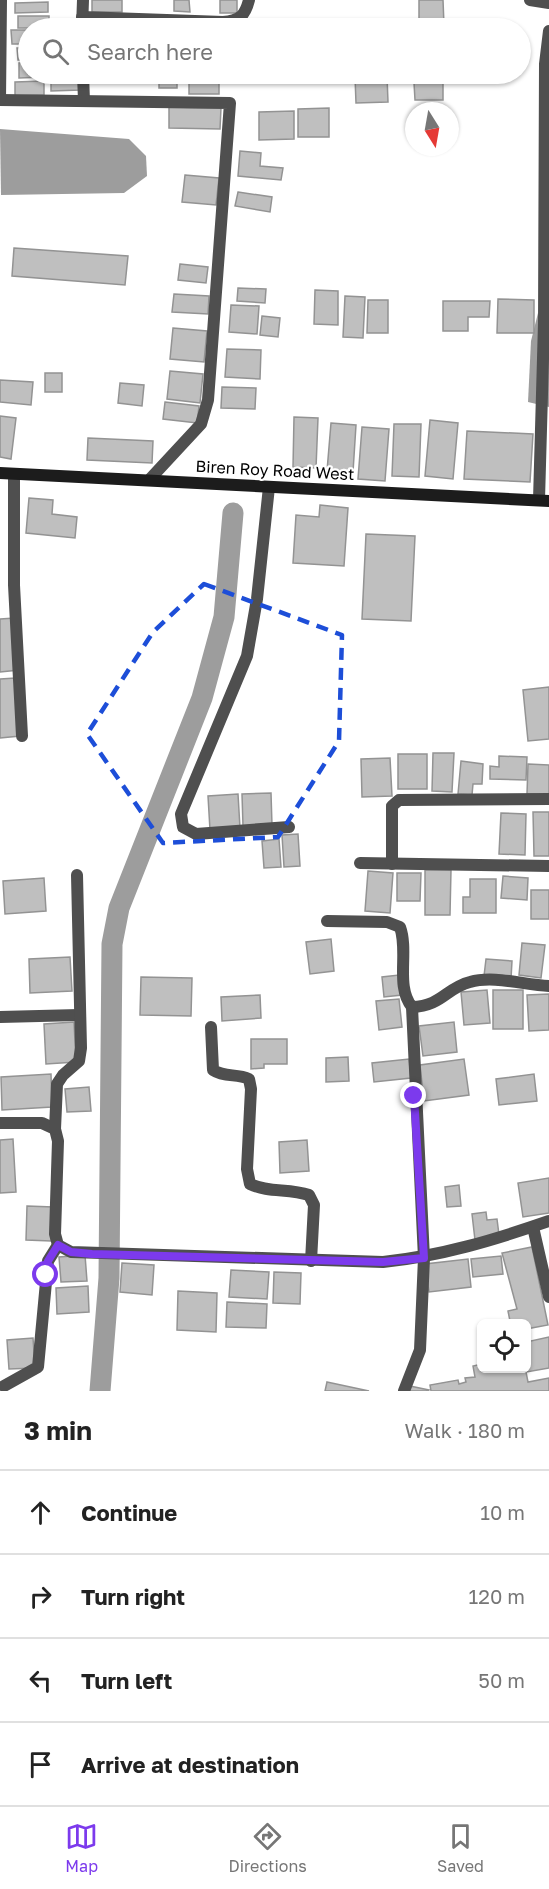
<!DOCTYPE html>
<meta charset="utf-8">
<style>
:root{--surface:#fff;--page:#f2f2f2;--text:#222;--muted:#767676;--line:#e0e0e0;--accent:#7c3aed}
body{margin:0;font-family:"Golos Text",sans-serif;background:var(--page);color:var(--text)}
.controls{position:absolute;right:18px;bottom:18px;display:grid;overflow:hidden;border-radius:9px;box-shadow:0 2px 4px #0004}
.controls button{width:54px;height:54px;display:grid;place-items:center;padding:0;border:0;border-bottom:2px solid var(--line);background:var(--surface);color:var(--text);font:30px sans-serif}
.compass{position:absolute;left:405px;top:102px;width:54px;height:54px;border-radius:50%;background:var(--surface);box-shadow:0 2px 4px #0004;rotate:169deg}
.stop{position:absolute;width:18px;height:18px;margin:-14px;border:4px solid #7c3aed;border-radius:50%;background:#fff}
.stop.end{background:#7c3aed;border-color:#fff;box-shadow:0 2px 6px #0008}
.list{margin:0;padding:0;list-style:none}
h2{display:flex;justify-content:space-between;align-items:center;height:78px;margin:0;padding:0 24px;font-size:26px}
h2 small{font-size:20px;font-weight:400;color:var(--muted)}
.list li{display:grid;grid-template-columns:39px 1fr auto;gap:18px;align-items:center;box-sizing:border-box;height:84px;padding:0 24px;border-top:2px solid var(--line)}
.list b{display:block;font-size:22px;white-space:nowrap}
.list em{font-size:20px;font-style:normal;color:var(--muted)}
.icon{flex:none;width:33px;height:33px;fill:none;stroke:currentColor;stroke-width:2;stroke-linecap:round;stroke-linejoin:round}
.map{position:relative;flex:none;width:549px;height:1391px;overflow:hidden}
.search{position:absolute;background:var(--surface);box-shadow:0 2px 4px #0004;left:18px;right:18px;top:18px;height:66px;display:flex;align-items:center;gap:15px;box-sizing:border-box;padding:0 21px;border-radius:33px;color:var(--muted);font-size:22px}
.sheet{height:414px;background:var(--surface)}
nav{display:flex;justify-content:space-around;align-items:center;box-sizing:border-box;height:84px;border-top:2px solid var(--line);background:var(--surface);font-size:16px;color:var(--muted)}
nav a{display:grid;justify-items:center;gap:3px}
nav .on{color:var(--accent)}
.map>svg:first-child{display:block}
.water{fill:#9d9d9d}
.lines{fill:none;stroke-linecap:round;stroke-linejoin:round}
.canal{stroke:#9d9d9d;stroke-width:21}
.building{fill:#bfbfbf;stroke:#939393;stroke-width:1.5}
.minor{stroke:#4f4f4f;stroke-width:12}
.secondary{stroke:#1c1c1c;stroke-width:12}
.route{stroke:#7c3aed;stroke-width:8}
.marked{fill:none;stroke:#1d4ed8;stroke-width:4.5;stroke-dasharray:12 8;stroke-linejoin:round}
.labels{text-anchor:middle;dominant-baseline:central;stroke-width:4.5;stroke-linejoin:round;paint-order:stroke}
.street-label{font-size:16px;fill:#000;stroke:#fff}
</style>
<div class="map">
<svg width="549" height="1391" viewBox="0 0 549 1391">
<rect width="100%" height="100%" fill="#fff"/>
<g class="water">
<path d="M0,129L129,139L146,156L147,176L124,193L1,195Z"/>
<path d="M538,313L549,314V407L528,402L531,341Z"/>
</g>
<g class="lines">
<path class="canal" d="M100,1391L109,1278L112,944L119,908L202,698L224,617L233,513"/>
</g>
<g class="building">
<rect x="92" y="0" width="30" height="12"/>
<path d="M174,0H189L190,12L174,11Z"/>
<rect x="220" y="0" width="17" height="13"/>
<path d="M419,0H443L444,25H419Z"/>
<path d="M48,2V12L15,13V3Z"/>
<rect x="18" y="16" width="31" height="12"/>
<path d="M11,30H28V44H12Z"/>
<path d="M17,48H28V60H18Z"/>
<path d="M19,63H28V74H45V77L19,78Z"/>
<rect x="159" y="74" width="18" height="14"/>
<rect x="189" y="74" width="30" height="20"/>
<path d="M387,76L388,102L356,103L355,77Z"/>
<path d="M80,77L81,90L51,91V78Z"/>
<path d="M44,81V95L15,96V82Z"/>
<path d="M443,82V100H415L414,83Z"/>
<path d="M169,107L221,108L220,129L169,128Z"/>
<path d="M329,108V137H298V109Z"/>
<path d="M294,111V139L259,140V112Z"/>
<path d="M240,151L261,153L260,166L283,168L281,180L238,176Z"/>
<path d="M185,175L219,178L216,205L182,202Z"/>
<path d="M238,192L272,197L270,212L235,206Z"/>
<path d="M14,248L128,256L125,285L12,276Z"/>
<path d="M180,264L208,267L206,283L178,280Z"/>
<path d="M238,288L266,289L265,303L237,301Z"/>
<path d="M315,290L338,291V325L314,324Z"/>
<path d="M174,294L209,296L208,314L172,312Z"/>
<path d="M345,296L365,297L363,338L343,337Z"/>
<path d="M498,299L534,300V333H497Z"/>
<path d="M368,300H388V333H367Z"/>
<path d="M443,301H490L489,317H468V331H443Z"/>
<path d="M231,305L259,306L257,334L229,332Z"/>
<path d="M262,316L280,318L278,337L260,335Z"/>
<path d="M173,328L207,331L204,362L170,359Z"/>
<path d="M227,349L261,350L260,379L225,377Z"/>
<path d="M170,371L203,374L200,403L167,399Z"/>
<rect x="45" y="373" width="17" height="19"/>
<path d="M0,380L33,382L31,405L0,402Z"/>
<path d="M120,383L144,385L142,406L118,403Z"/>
<path d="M222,387L256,388L255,409L221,408Z"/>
<path d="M165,402L199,406L197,423L163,419Z"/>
<path d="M0,416L16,418L11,459L0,457Z"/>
<path d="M294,417L318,418L316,468L293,467Z"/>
<path d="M430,420L458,423L453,479L425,476Z"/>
<path d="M331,423L356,425L353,472L327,471Z"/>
<path d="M394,424H421L419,477L392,476Z"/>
<path d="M362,427L389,429L385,481L358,479Z"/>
<path d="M467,431L533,434L530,482L464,479Z"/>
<path d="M88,438L153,441L152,463L87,460Z"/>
<path d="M29,498L53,500L52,514L77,517L75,538L26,533Z"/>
<path d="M320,505L348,508L344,566L293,563L296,515L319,517Z"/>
<path d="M366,534L415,536L411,621L362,619Z"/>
<path d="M14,618L19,670L0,672V619Z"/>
<path d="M15,678L20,736L0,738V679Z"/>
<path d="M549,687V739L528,741L523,690Z"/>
<path d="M433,753H454L452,792L432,791Z"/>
<rect x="398" y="754" width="29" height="35"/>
<path d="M499,756L527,757L526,780L490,779V766L499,767Z"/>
<path d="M390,758L392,796L362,797L361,759Z"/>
<path d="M461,761L483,764L482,784H473L472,795L458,794Z"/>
<path d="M528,764L549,765V795L527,794Z"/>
<path d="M271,793L272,825L243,826L242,794Z"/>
<path d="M238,794L240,828L210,830L208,796Z"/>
<path d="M533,812H549V856H534Z"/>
<path d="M501,813L526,814L525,855L499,854Z"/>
<path d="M298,834L300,866L284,867L282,835Z"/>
<path d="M279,839L281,867L264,868L262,841Z"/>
<path d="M425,870H451L450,915H425Z"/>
<path d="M368,871L393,873L390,913L365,911Z"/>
<path d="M397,873H421L420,901H397Z"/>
<path d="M503,876L528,878L527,900L501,898Z"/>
<path d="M44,878L46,911L5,914L3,881Z"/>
<path d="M470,879H496V913H463V897H470Z"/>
<rect x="531" y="890" width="18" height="29"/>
<path d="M331,939L334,971L310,974L306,942Z"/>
<path d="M522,943L545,945L541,978L519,975Z"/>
<path d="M70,957L72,991L30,993L29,959Z"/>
<path d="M486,959L512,961L511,979L484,976Z"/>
<path d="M399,975L402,995L384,997L382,977Z"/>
<path d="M141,977L192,978L191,1016L140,1015Z"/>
<path d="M487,990L490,1023L464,1025L461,992Z"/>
<rect x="493" y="990" width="30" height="39"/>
<path d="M549,994V1030L529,1031L527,995Z"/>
<path d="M260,995L261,1018L222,1021L221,997Z"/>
<path d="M399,999L402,1027L379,1030L376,1001Z"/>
<path d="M74,1022L76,1062L46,1064L44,1024Z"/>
<path d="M454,1022L457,1052L423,1056L419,1026Z"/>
<path d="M251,1039H287V1064H264V1068L251,1069Z"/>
<path d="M348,1057L349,1081L326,1082V1058Z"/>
<path d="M409,1059L411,1078L374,1082L372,1063Z"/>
<path d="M464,1059L469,1095L424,1101L420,1065Z"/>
<path d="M51,1074L52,1107L2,1110L1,1077Z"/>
<path d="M534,1074L537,1101L499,1105L496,1079Z"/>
<path d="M89,1087L91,1111L67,1112L65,1089Z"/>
<path d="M13,1139L16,1192L0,1193V1140Z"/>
<path d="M307,1140L309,1171L280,1173L279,1142Z"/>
<path d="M549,1178V1213L523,1217L518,1183Z"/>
<path d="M459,1185L461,1206L447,1207L445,1187Z"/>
<path d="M27,1206L53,1207L51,1241L26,1240Z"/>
<path d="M486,1212L487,1220L497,1219L499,1235L475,1240L472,1214Z"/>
<path d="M532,1247L548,1325L526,1329V1324H503L510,1321L508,1311L517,1309L502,1253Z"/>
<path d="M85,1255L87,1281L61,1282L59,1257Z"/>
<path d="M501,1256L503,1274L473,1277L471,1259Z"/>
<path d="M468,1259L471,1287L429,1292L425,1264Z"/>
<path d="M122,1263L154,1265L152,1295L120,1292Z"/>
<path d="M231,1270L269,1272L267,1299L229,1297Z"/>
<path d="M274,1272L301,1273L300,1304L273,1303Z"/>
<path d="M88,1286L89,1312L57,1314L56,1288Z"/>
<path d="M178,1291L217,1293L216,1332L177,1330Z"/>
<path d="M227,1302L267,1304L266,1328L226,1327Z"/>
<path d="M549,1337V1368L526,1372L528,1382L549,1378V1391H431L430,1385L458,1380L459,1384L466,1382L465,1378L475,1377L473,1366L482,1364V1368H526V1342Z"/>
<path d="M33,1338L35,1368L9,1369L7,1340Z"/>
<path d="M327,1382L369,1391H325Z"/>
<path d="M410,1386L429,1390L428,1391H409Z"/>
</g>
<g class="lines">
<g class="minor">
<path d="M530,0L549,3"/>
<path d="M82,17L223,22C240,20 245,16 249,0"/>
<path d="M82,28L83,0"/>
<path d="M83,74L84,101"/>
<path d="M0,100L230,103L208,400L201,424L150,479"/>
<path d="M0,100L1,0"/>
<path d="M14,474V585L22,736"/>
<path d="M269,487L257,599L247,656L181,814L183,827L196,834L289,827"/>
<path d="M539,500L544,323L545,64L549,31"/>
<path d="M360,863L549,866"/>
<path d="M392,864V806L399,800L549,799"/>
<path d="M327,921L387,922L400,927C409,952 395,986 412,1007C442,1006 446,988 470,982C494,975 524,985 549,986"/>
<path d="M0,1017L79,1015"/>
<path d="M211,1027L213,1070C225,1078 237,1073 249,1079L251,1089L247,1169L250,1184C269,1193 289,1188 309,1195L314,1205L311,1261"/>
<path d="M0,1123H42L55,1129L58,1141L55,1234L58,1245L71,1252L383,1262C441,1256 494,1240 549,1221"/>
<path d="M55,1129L57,1084L63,1075L79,1061L81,1048L77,875"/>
<path d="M533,1227L549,1297"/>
<path d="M4,1386L38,1367L48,1261L58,1245"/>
<path d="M404,1391L420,1350L424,1258L412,1007"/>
</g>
<path class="secondary" d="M0,473L549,501"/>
</g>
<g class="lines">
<path class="route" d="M46,1275L48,1261L58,1245L71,1252L92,1254L383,1262L424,1258L414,1096"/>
</g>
<path class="marked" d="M204,584L342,635L339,741L278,837L163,843L87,734L153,632Z"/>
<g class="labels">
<g class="street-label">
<text transform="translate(275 470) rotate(3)">Biren Roy Road West</text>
</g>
</g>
</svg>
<div class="controls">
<button><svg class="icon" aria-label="locate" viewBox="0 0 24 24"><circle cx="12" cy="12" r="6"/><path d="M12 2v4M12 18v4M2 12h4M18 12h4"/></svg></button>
</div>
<svg class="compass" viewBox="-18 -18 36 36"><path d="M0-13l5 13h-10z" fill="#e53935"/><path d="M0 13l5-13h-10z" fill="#767676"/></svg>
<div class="stop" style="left:46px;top:1275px"></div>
<div class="stop end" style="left:414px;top:1096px"></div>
<div class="search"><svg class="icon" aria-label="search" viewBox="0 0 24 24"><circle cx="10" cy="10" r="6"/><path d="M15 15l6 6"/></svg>Search here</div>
</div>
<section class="sheet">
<h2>3 min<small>Walk · 180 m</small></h2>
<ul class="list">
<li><svg class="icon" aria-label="ahead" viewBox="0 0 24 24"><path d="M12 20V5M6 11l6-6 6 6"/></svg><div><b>Continue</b></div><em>10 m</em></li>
<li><svg class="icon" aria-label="right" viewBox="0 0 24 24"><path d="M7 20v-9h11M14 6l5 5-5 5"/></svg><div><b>Turn right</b></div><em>120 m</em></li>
<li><svg class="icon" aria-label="left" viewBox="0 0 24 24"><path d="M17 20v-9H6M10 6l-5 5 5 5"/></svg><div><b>Turn left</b></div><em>50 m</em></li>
<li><svg class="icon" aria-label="arrive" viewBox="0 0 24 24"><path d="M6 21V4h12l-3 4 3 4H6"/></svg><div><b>Arrive at destination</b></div></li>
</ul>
</section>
<nav>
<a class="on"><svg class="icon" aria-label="map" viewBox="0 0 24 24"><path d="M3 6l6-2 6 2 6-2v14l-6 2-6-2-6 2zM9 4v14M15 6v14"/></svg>Map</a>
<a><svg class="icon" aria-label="directions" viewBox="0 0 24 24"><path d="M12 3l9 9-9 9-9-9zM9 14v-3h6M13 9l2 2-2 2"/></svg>Directions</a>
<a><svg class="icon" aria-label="saved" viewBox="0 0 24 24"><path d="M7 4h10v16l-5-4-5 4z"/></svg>Saved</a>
</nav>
